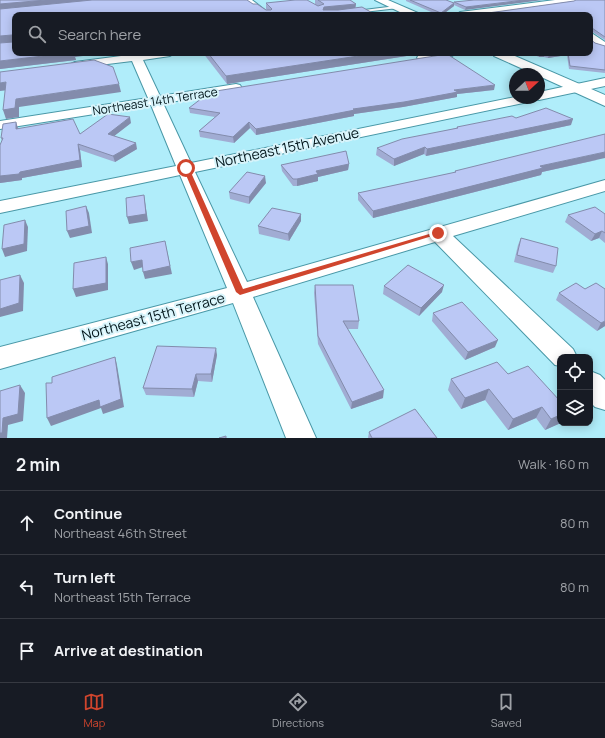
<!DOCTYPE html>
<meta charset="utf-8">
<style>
:root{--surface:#171b24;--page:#20242c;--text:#f1f3f6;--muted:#9ea1a6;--line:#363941;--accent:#d0452d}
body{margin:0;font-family:Manrope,sans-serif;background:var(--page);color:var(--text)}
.controls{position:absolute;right:12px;bottom:12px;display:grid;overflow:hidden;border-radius:8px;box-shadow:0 2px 10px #0003}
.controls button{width:36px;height:36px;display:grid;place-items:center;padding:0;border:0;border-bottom:1px solid var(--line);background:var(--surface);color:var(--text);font:20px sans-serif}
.compass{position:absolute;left:509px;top:68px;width:36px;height:36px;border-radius:50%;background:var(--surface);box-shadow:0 2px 10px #0003;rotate:68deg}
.stop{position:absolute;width:12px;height:12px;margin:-9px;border:3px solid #d0452d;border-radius:50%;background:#fff}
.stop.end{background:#d0452d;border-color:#fff;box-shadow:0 1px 4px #0008}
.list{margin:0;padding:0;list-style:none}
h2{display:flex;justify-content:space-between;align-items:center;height:52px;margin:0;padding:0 16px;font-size:17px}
h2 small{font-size:13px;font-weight:400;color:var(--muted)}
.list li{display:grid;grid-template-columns:26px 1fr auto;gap:12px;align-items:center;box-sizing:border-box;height:64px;padding:0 16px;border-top:1px solid var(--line)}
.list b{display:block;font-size:15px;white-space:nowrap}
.list p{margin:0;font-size:13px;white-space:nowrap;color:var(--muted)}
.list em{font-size:13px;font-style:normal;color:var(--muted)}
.icon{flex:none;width:22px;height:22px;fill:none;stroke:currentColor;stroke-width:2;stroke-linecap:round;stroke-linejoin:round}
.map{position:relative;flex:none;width:605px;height:438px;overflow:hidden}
.search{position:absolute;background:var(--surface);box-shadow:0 2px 10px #0003;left:12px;right:12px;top:12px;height:44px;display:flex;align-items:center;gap:10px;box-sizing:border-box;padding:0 14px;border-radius:8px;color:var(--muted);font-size:15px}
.sheet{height:244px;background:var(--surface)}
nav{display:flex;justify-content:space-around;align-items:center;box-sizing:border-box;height:56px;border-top:1px solid var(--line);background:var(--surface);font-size:11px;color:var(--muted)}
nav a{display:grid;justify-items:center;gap:2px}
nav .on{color:var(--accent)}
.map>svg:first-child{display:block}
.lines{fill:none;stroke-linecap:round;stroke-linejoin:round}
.service-casing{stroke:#4998a7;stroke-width:2}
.minor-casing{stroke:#4998a7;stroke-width:2}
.tertiary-casing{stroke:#4998a7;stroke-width:2}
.service{fill:#fff;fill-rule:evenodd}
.minor{fill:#fff;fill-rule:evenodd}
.tertiary{fill:#fff;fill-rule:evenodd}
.wall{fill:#a1acd3}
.shaded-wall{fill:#838cac}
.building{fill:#bbc8f5;stroke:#838cac}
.route{fill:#d0452d}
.labels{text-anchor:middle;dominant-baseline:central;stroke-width:4;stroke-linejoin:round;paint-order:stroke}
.far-street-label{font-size:12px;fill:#001419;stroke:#d7f4fb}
.street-label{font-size:14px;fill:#001419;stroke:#d7f4fb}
</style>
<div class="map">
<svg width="605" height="438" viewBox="0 0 605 438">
<rect width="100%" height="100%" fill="#b0edfa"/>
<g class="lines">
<defs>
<g id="service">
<path d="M247,0H252L271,15H266Z"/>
<path d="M396,6L398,8L338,15H324Z"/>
</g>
<g id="minor">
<path d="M555,0H577L573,2L479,15H456L460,12Z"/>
<path d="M590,32L605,42V48L594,45L590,41Z"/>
<path d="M144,53H175L170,56L143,60L160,96L236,84L240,85L242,88L240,91L236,92L163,103L191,163L515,97V98H539V92L605,78V86L539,100L534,98L533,101L528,102L195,172L247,282L605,180V191L453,236L573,349L577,357H560V366L555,365L435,242L253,297L316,438H286L233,303L0,369V347L227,288L180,175L0,213V201L176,166L151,105L0,129V121L148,98L132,61L75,68L69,65L75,62Z"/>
<path d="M433,53H457L452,56L422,61L417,58L418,56Z"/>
<path d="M590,371L600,375L605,380V410L595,407L590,402Z"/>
</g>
<g id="tertiary">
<path d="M375,0H388L418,13L419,15H406Z"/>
<path d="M492,53H508L605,95V106L539,76V74H534L494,56Z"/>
</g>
</defs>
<use href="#service" class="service-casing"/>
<use href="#minor" class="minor-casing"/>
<use href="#tertiary" class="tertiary-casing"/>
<use href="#service" class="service"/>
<use href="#minor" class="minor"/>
<use href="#tertiary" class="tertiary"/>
</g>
<g class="wall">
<path d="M0,0L253,4L266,10H267L266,9V3L315,4V0H350L356,4L355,8L376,15H15L75,57L76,60L0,69Z"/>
<path d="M406,0H446L454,3L474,0L465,10L454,5V6L442,15H438L406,1Z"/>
<path d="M605,0V40L591,31L590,15H481V14L574,1Z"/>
<path d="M595,43L605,46V73L569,69L567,55L548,58L544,57H539L530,53H590Z"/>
<path d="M203,53H426L227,84Z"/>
<path d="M494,90L457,94V97L403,107L354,114V116L256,135L250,128L234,143L200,137L199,131L215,117L190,113L189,108Z"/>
<path d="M516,118L571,125L426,156L424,154L394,166L376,155L377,148L456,128L457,127Z"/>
<path d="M16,122L18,129L80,134L131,123L114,136L137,149L115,162L80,150L82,167L22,178V180L0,183V145L2,141L1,138Z"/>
<path d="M597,160L542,172L541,175L373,218L358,200V193L454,173L455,171Z"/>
<path d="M349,164L348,170L318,177V181L297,186H293L282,171L281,165Z"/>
<path d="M266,183L249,204L230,199L229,192Z"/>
<path d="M301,214V221L289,241L259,234L258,226Z"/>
<path d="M605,214V243L599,238L591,241L565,222L568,215Z"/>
<path d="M521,238L556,266L553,273L514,262L518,245Z"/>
<path d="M315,285L359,321L358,329H347L383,398L351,409L318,344L314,293Z"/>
<path d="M384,286L442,292L419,316L383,294Z"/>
<path d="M585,289L605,326L597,331L556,300L559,293Z"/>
<path d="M433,313L495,347L465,360L432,321Z"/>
<path d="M217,355L212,382L198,381L194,397L146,395L143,388Z"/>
<path d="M508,374L560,423L545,430L536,418L508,430L485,400L461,409L448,390L451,379Z"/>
<path d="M369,432L437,438H368Z"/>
</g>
<g class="shaded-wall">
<path d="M46,0H108L0,11V4Z"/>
<path d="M524,0H543L465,10L466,7Z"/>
<path d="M454,3V6L442,15H441V13Z"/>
<path d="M356,4L355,10L323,15V10L324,7Z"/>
<path d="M12,35L15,42L0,43V36Z"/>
<path d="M69,53H107L75,57L76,60L0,69V61Z"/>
<path d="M378,53H426L227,84L226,76Z"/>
<path d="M545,53L544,57H539L540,54Z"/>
<path d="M563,53H567V55L548,58L549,55Z"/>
<path d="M6,82L9,90L0,91V83Z"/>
<path d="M119,84L121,92L19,107V117L6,119L3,110L16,99Z"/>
<path d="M495,85L494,90L457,94V97L403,107L354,114V116L256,135V129L353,109L454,90Z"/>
<path d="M130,117L131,123L109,140L108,134Z"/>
<path d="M573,119L571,125L426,156L427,149Z"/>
<path d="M16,122L18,128V135L16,129Z"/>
<path d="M249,122L250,128L234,143L233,137Z"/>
<path d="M136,143L137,149L115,162L113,156Z"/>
<path d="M78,144L80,150L82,167L22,178V180L0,183V176L20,172Z"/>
<path d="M425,147L424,154L394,166V159Z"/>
<path d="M605,152V158L542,172L541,175L373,218V211L540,166Z"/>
<path d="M349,164L348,170L318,177V181L297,186V179L316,171Z"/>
<path d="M265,176L266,183L249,204V197Z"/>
<path d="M144,195L145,202L148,221L129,224L127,217Z"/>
<path d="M86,206L89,213L92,233L70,238L67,231Z"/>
<path d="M301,214V221L289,241L288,234Z"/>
<path d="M25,220L28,227L27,251L5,257L2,249Z"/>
<path d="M602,231L599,238L591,241L595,234Z"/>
<path d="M165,241L172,274L145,279L143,272Z"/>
<path d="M106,257L108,264V290L76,297L73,289Z"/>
<path d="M142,260L143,267L134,270L131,262Z"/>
<path d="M20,275L24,283L23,311L0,317V309Z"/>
<path d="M444,285L442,292L419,316L421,308Z"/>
<path d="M605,321V326L597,331L601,323Z"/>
<path d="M498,340L495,347L465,360L468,352Z"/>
<path d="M216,348L217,355L212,382L211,374Z"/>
<path d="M115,357L117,365L124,407L103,414L101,408L51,426L47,418Z"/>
<path d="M196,374L198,381L194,397L192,389Z"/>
<path d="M20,385L25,393L23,421L8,425L7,438H0V433L3,418Z"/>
<path d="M489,389L485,400L461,409L465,398Z"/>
<path d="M384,390L383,398L351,409L352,402Z"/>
<path d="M542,407L536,418L508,430L513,419Z"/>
<path d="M560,415V423H561L545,430L551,419Z"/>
</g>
<g class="building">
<path d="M0,0H46L0,4Z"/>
<path d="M92,0H247L253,4H257L266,10H271L272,9L266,3L295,0H307L318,6L324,4L318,0H350L356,4L324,7L323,10H338L362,7L376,15H15V53H69L0,61V43L13,42L14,37L12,35L0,36V9Z"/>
<path d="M410,0H446L454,3L441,13Z"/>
<path d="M474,0H524L466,7L454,2Z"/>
<path d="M576,0H605V37L592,28H590V15H485L481,14L574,1Z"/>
<path d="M590,39L595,43L605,46V70L570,66L568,53H590Z"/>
<path d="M208,53H378L226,76Z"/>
<path d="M538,53H563L549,55L545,53L540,54Z"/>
<path d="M447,54L495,85L454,90L458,92L404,102L353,109L355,110L256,129L249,122L233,137L199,131L220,113L189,108L210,92Z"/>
<path d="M94,60L113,67L119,84L16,99L15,108L3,110L6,82L0,83V72Z"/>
<path d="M546,108L573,119L427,149L425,147L394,159L377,148L402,139L458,128L457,127L512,116L516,118Z"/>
<path d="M108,114L130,117L108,134L136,143L113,156L78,144L80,160L20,172L19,174L0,176V145L3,138H1L3,124L16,122V129L73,119L80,134Z"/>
<path d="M605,134V152L540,166L543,168L373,211L358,193L456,172L455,171Z"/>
<path d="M346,151L349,164L316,171L318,174L297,179H293L281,165Z"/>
<path d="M247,172L265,176L249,197L229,192Z"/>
<path d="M144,195L146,214L127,217L126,198Z"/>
<path d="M86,206L89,226L67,231L66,211Z"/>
<path d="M595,207L605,214V233L602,231L595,234L568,215Z"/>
<path d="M272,208L301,214L288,234L258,226Z"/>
<path d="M25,220L24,244L2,249L4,225Z"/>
<path d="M521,238L558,248L556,266L517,255Z"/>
<path d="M165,241L170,266L143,272L142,260L131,262L130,248Z"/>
<path d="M106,257V283L73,289L74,263Z"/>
<path d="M408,265L444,285L421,308L384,286Z"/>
<path d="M20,275L19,303L0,309V280Z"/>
<path d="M576,283L585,289L596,283L605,289V321L601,323L559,293Z"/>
<path d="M315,285H353L359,321H343L384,390L352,402L318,336Z"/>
<path d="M462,302L498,340L468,352L433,313Z"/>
<path d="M157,346L216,348L211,374H196L192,389L143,388Z"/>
<path d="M115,357L121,399L100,407L99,400L47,418L46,383H52V377Z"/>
<path d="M497,362L508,374L528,366L560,401V415L551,419L542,407L513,419L489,389L465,398L451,379Z"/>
<path d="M20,385L18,414L3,418L2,433H0V391Z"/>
<path d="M415,409L437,438H372L369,432Z"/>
<path d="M226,436V438H219Z"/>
</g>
<path class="route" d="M184,166L189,168L243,289L436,232L442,233L240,295L236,292L183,168Z"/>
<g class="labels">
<g class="far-street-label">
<text transform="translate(155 101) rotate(-9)">Northeast 14th Terrace</text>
</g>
<g class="street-label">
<text transform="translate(287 147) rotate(-12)">Northeast 15th Avenue</text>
<text transform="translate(153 316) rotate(-15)">Northeast 15th Terrace</text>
</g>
</g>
</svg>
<div class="controls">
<button><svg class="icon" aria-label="locate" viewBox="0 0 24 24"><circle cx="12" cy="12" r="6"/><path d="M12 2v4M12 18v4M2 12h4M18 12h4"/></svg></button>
<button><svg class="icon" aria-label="layers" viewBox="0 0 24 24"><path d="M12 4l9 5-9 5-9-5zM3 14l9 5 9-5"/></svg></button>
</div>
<svg class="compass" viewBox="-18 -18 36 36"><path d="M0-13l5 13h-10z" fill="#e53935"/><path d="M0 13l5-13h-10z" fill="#9ea1a6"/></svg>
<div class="stop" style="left:186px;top:168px"></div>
<div class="stop end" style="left:438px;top:233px"></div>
<div class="search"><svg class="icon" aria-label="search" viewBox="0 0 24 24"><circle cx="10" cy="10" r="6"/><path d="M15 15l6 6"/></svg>Search here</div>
</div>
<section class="sheet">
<h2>2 min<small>Walk · 160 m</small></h2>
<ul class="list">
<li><svg class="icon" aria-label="ahead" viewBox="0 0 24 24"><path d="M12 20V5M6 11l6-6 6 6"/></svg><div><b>Continue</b><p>Northeast 46th Street</p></div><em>80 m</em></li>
<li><svg class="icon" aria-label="left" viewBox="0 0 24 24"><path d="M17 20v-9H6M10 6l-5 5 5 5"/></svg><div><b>Turn left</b><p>Northeast 15th Terrace</p></div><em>80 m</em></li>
<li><svg class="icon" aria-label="arrive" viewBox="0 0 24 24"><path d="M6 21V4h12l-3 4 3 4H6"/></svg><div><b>Arrive at destination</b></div></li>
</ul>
</section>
<nav>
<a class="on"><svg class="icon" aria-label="map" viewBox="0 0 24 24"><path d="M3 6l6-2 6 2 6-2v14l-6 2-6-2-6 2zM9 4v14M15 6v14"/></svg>Map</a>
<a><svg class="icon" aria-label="directions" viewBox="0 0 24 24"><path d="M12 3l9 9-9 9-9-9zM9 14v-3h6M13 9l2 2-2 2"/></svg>Directions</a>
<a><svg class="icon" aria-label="saved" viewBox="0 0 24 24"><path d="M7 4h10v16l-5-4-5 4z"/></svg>Saved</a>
</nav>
